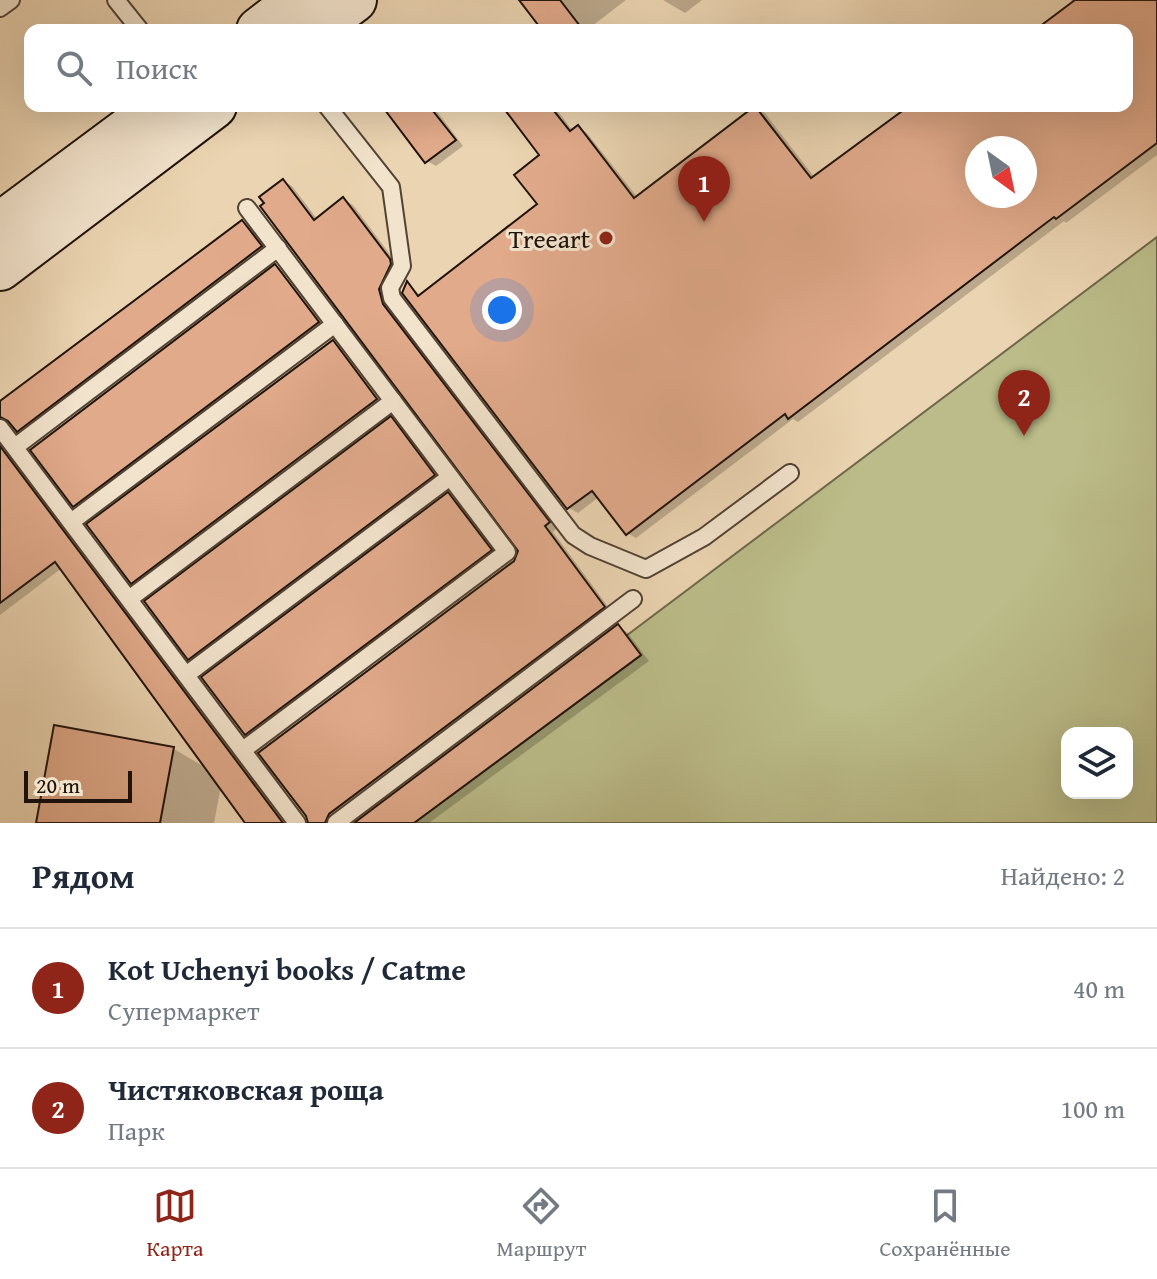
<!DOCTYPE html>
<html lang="ru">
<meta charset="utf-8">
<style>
:root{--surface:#fff;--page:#f6f6f7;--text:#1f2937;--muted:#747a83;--line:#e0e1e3;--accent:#8f2418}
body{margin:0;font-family:"Gentium Book Plus",serif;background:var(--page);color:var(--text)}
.controls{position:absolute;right:24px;bottom:24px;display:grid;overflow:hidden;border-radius:16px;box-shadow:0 8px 32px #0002}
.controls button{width:72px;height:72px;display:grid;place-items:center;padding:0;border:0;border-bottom:2px solid var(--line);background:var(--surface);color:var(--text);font:40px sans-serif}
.compass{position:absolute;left:965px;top:136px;width:72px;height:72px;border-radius:50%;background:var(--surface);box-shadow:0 8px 32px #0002;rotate:147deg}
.scale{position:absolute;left:24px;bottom:20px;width:108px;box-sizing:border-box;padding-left:8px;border:4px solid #1f130c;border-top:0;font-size:22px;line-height:28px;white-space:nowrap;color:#1f130c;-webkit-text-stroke:6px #f2e3cc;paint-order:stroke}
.you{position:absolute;left:502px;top:310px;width:28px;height:28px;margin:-20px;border:6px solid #fff;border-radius:50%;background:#1a73e8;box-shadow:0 0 0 12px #1a73e833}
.badge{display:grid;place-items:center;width:52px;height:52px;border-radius:50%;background:var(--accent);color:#fff;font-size:26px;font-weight:700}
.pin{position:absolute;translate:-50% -66px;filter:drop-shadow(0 2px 4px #0008)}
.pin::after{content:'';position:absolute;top:42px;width:28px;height:24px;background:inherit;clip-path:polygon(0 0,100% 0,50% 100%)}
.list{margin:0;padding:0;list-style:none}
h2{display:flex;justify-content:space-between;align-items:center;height:104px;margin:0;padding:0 32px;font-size:34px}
h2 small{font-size:26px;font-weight:400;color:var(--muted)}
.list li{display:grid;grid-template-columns:52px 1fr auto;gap:24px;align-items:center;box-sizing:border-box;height:120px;padding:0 32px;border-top:2px solid var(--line)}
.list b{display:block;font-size:30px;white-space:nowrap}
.list p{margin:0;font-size:26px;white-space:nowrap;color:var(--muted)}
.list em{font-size:26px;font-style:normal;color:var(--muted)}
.icon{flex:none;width:44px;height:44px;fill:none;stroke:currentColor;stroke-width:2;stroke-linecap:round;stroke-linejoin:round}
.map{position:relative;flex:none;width:1157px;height:823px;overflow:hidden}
.search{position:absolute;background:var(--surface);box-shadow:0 8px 32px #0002;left:24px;right:24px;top:24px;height:88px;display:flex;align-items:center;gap:20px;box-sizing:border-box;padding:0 28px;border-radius:16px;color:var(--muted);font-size:30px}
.sheet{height:344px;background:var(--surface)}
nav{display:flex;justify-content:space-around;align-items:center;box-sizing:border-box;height:112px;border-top:2px solid var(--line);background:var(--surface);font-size:22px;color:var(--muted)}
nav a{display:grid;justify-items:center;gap:4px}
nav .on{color:var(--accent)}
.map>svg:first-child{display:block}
.green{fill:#bbbc89;stroke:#6d684a;stroke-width:2;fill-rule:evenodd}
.shadow{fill:#0003;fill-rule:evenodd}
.building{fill:#e1aa8b;stroke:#1f130c;stroke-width:2;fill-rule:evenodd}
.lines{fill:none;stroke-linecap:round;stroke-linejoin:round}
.service-casing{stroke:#524335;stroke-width:20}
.secondary-casing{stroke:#1f130c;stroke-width:48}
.service{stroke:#f2e3cc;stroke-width:16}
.secondary{stroke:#f2e3cc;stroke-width:44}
.poi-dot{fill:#8f2418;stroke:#f2e3cc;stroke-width:3}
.labels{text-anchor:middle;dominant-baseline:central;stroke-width:6;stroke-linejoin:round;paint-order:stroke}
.poi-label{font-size:26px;fill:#1f130c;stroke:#f2e3cc;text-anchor:end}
</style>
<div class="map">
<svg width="1157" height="823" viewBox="0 0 1157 823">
<rect width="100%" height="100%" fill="#ebd4b1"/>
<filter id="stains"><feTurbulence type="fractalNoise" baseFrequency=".0025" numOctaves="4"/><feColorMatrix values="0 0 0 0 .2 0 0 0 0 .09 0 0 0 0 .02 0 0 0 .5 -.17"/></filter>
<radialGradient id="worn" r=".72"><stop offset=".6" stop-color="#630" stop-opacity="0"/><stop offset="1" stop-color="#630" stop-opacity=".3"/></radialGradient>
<path class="green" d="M1157,237V823H414L640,656L626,636ZM1067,733H1127V793H1067Z"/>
<g class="shadow">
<path d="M521,0H626L592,26L596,30H544Z"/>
<path d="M663,0H702L685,13Z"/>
<path d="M1071,0H1157V155L1066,223L1064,221L798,422L793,419L636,538L627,533L599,497L578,513L569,508L407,283L421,296L540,205L542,156L504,106H554L573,131L578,127L587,133L638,198L756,107L765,113L815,178L938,106H1127V30H1039L1074,4ZM977,148H1025V196H977Z"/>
<path d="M389,106H433L463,146L436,166L427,161Z"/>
<path d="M283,181L292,186L318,220L344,200L353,205L398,265L388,295L392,311L557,528L553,532L612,612L337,823H310L515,562L520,551Z"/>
<path d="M242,222L251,227L270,252L27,436L18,430L11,421L2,424L0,429V403Z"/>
<path d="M276,266L285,271L327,328L83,510L74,505Z"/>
<path d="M333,342L342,347L385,405L141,588L132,582Z"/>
<path d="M391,419L400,424L443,480L198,663L189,658Z"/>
<path d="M0,438L287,823H248L221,786L214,823H38L56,727L174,749L208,769L62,568L0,615Z"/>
<path d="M448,495L457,500L499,556L255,739L246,734Z"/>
<path d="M618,627L627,632L649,661L429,823H358Z"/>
</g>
<g class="building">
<path d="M519,0H560L583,30H542Z"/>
<path d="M1075,0H1157V143L1056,219L1054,217L788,419L785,414L626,535L592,491L567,509L402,293L407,281L418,296L537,204L514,175L539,155L502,106H550L570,131L578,125L634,198L755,106L811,178L909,106H1127V30H1035ZM977,148H1025V196H977Z"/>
<path d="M382,106H429L456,140L425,163Z"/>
<path d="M283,179L314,220L343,197L390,259L391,264L379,289L383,304L550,522L545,526L605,607L329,814L325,823H308L306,816L258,753L514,561L518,551L260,206L264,203L259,197Z"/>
<path d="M242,220L262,246L17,432L8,421L0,417V401Z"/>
<path d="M275,264L319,322L73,507L30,450Z"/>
<path d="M333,340L377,399L131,584L86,524Z"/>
<path d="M391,416L435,475L188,660L144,601Z"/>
<path d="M0,446L283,823H245L55,562L0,603Z"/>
<path d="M448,492L492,550L245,735L201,677Z"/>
<path d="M618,624L641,655L414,823H354Z"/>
<path d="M54,725L174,747L160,823H36Z"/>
</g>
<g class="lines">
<defs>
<g id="service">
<path d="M116,0L140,30"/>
<path d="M0,8L11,0"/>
<path d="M327,106L391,187L402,266L390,288L392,298L573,535L590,546L646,569L704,537L790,473"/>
<path d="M0,428L297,823"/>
<path d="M15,447L278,248"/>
<path d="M71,522L335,324"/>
<path d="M129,599L393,401"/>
<path d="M186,675L450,477"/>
<path d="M243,750L507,552L247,208"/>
<path d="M336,823L633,599"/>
</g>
<g id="secondary">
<path d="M259,30L298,0"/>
<path d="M314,30L354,0"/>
<path d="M0,225L160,106"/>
<path d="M0,268L214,106"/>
</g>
</defs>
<use href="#service" class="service-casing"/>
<use href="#secondary" class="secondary-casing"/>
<use href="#service" class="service"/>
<use href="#secondary" class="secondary"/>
</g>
<circle class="poi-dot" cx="606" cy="238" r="8"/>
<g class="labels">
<g class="poi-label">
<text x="590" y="238">Treeart</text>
</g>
</g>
<rect width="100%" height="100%" filter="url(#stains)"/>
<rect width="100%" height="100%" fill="url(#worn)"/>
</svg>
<div class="controls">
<button><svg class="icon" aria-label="layers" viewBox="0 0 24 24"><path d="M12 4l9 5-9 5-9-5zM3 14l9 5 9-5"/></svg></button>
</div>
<svg class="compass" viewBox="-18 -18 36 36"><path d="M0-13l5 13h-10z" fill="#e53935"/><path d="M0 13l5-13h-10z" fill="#747a83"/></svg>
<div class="scale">20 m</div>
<div class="you"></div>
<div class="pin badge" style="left:704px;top:222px">1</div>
<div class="pin badge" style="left:1024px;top:436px">2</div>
<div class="search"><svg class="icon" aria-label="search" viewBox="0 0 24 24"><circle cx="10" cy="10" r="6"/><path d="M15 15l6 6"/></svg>Поиск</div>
</div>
<section class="sheet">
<h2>Рядом<small>Найдено: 2</small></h2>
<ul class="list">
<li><span class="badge">1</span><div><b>Kot Uchenyi books / Catme</b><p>Супермаркет</p></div><em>40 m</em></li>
<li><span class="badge">2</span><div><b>Чистяковская роща</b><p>Парк</p></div><em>100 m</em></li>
</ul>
</section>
<nav>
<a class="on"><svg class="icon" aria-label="map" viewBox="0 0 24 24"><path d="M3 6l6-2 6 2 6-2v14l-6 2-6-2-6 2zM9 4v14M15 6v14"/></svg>Карта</a>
<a><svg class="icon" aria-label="directions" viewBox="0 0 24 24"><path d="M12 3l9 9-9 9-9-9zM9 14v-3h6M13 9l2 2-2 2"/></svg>Маршрут</a>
<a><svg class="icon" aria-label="saved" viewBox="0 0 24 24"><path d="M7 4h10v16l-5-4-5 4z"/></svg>Сохранённые</a>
</nav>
